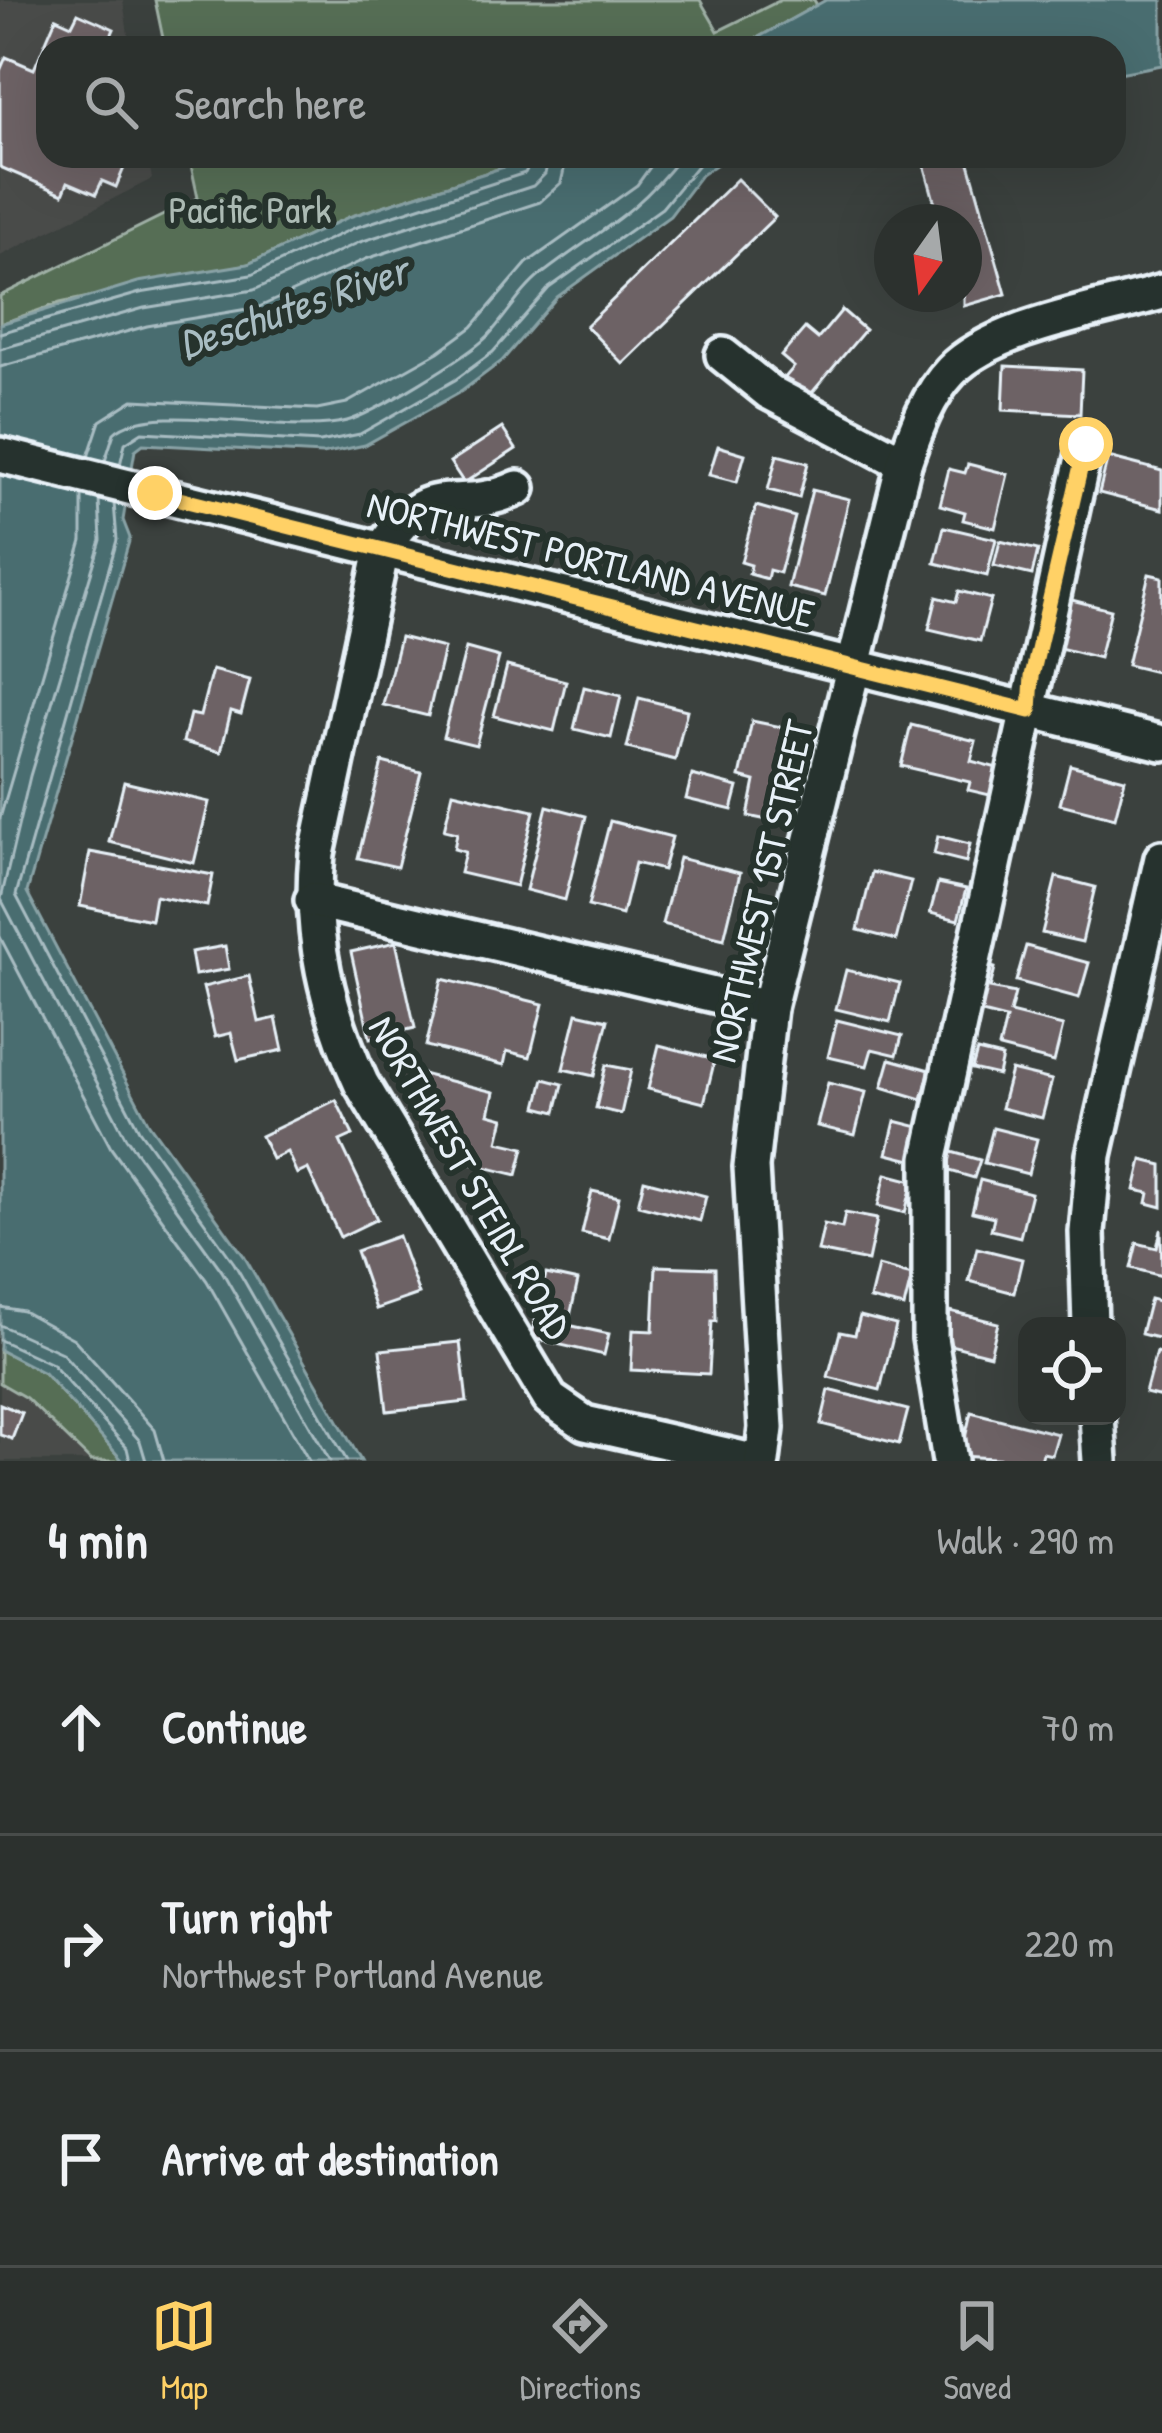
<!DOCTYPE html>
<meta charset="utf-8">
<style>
:root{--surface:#2c312e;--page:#343936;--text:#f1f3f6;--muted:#a6a9aa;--line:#484c4a;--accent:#ffd166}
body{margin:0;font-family:"Patrick Hand",sans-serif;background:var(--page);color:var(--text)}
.controls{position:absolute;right:36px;bottom:36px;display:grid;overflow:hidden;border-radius:24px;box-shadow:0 12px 48px #0002}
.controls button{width:108px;height:108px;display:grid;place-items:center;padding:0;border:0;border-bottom:3px solid var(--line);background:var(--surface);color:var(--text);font:60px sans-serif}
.compass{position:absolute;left:874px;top:204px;width:108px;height:108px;border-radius:50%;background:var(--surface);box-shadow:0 12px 48px #0002;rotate:194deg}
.stop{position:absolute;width:36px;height:36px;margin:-27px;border:9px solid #ffd166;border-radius:50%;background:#fff}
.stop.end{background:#ffd166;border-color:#fff;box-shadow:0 3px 12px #0008}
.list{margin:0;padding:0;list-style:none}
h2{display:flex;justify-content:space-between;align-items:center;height:156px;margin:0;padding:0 48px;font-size:51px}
h2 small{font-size:39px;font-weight:400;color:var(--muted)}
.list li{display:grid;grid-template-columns:78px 1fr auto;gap:36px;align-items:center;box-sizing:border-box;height:216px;padding:0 48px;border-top:3px solid var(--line)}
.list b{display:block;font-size:45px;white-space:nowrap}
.list p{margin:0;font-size:39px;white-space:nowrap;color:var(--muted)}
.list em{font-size:39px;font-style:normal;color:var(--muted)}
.icon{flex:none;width:66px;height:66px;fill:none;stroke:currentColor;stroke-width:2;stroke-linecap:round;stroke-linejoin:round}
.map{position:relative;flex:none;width:1162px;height:1461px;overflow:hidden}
.search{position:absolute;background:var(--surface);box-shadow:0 12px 48px #0002;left:36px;right:36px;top:36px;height:132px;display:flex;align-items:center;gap:30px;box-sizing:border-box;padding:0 42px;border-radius:36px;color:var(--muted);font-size:45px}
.sheet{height:804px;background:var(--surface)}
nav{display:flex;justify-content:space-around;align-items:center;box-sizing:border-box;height:168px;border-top:3px solid var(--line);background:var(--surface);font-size:33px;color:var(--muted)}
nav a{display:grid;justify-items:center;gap:6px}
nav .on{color:var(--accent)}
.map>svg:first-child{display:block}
.built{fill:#4a4b4a}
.green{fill:#566e54;stroke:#9fb0a6;stroke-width:3}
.water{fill:#496d70;stroke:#89a2a6;stroke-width:3}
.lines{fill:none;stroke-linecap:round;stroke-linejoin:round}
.shore{stroke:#a8bcc2;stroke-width:3}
.building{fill:#6d6265;stroke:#e8f1f8;stroke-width:3}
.minor-casing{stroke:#e8f1f8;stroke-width:42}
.minor{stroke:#26332d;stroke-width:33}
.route{stroke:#ffd166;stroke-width:15}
.labels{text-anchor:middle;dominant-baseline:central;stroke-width:12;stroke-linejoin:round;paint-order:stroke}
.park-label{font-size:39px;fill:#aebdb6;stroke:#26332d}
.street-label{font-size:39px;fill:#e8f1f8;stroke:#26332d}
.water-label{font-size:42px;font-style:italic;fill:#a8bcc2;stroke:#26332d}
</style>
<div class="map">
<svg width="1162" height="1461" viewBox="0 0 1162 1461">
<rect width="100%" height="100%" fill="#3b413e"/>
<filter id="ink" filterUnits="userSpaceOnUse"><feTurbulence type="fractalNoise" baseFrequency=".00833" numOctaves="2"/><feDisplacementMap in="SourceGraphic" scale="24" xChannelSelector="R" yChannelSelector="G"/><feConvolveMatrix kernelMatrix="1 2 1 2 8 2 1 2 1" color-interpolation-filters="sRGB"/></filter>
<g filter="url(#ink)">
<g class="built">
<path d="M0,0H123L130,48H48V156H148L152,179L0,256Z"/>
<path d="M0,1383L26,1398L91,1461H0Z"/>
</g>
<g class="green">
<path d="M155,0H700L718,31L781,0H814L817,5L739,48H165Z"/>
<path d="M189,156H538L349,217L248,264L60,303L0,324V296L198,198Z"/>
<path d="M0,1350L44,1373L123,1461H91L26,1398L0,1383Z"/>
</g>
<g class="water">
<path d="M826,0H1162V65L1114,74V48H739Z"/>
<path d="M538,156H729L701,175L670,216L557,297L502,361L462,391L365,445L322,454L143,444L135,450L123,520L130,538L27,892L149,1124L244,1256L361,1461H123L44,1373L0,1350V324L138,282L248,264L349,217Z"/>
</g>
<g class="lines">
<g class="shore">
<path d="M0,333L140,293L251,275L354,228L525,173L534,156"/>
<path d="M0,349L144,308L254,290L360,242L533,186L545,174L549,156"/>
<path d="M0,367L147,326L259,307L366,259L540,202L561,183L567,156"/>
<path d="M88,457L100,421L133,400L317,409L347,403L438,352L472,327L527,263L637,185L658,156"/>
<path d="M105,461L114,433C152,398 287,437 347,421C373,414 468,356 488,336C506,317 521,290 542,274C600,229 634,217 681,156"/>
<path d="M120,465L125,443L142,432L320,442L360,434L455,380L493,352L549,288L662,208L705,156"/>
<path d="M99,500L101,540L30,776L1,899L126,1138L222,1271L330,1461"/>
<path d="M114,503L117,540L16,895L139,1130L234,1263L347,1461"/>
<path d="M0,818L82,541V495"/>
<path d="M0,937L111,1148L207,1281L309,1461"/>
<path d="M0,1307L23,1311L74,1339L155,1430L164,1461"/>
<path d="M0,1325L62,1353L140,1441L146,1461"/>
<path d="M0,1340L52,1364L127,1448L130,1461"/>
</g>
</g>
<g class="building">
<path d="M78,13L114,29L108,43L118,48H48V156H129L116,187L102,181L96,194L68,182L63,194L0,167V71L6,57L34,69L56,18L72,25Z"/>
<path d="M955,156H967L1006,294L964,306V222H940L924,164Z"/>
<path d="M737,179L775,217L623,364L586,326Z"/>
<path d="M842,310L865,330L805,401L782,381L794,367L781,356L805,328L818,339Z"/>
<path d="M1005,366L1082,370L1080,414L1003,410Z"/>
<path d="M502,428L516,449L464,483L450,462Z"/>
<path d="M718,446L745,454L737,482L709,475Z"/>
<path d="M777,455L808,463L799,498L768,490Z"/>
<path d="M1108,457L1162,471V509L1099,493Z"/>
<path d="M968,464L1008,474L995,528L963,520L965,512L940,505L949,469L965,473Z"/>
<path d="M812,490L849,499L825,596L788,587Z"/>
<path d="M756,506L795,517L780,573L769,570L767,579L749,574L751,565L741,562Z"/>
<path d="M944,527L996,539L987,576L935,563Z"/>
<path d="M1000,541L1038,550L1032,575L994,566Z"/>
<path d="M1149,574L1162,577L1161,673L1127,665Z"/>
<path d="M959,591L991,599L980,641L929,629L937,597L956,602Z"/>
<path d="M1060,597L1111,610L1099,658L1048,645Z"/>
<path d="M400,637L444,648L428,716L383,705Z"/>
<path d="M466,648L499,657L476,745L443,737Z"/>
<path d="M507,666L566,681L554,731L494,716Z"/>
<path d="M212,670L250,680L241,714L231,711L221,752L183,742L190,714L200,716Z"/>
<path d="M584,687L621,696L611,738L574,729Z"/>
<path d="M639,698L687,710L675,760L627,748Z"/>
<path d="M752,721L796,730L777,822L748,816L755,781L740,777Z"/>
<path d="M911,725L976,741L971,761L1001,769L994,796L968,790L970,782L901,766Z"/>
<path d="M382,762L421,772L397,867L358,858Z"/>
<path d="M1070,765L1125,779L1115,818L1060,804Z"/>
<path d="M692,775L738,787L732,810L686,799Z"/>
<path d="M124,782L209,802L194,863L109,842Z"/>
<path d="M453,792L534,811L516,886L460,873L465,852L454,849L457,833L444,830Z"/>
<path d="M547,806L586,816L565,900L526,890Z"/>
<path d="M610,821L672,837L663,870L635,863L622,915L588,906Z"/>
<path d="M938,836L970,844L966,862L934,854Z"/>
<path d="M90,852L213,875L207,906L155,896L151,920L80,906Z"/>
<path d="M679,858L740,873L724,939L662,924Z"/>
<path d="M872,872L911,881L896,940L858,930Z"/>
<path d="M1056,877L1095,887L1082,942L1042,933Z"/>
<path d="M938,883L966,889L958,920L930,913Z"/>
<path d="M396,942L415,1028L370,1038L351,952Z"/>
<path d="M225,946L229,969L195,975L191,952Z"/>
<path d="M1026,946L1089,963L1079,998L1016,981Z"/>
<path d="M978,963L995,968L990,988L1015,993L1010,1013L1063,1026L1054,1062L999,1048L1006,1019L966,1009Z"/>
<path d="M846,970L900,983L890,1022L836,1009Z"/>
<path d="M249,976L259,1022L276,1018L283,1050L238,1060L231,1033L215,1037L203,987Z"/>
<path d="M442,979L543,1004L530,1057L507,1051L504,1065L426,1046Z"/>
<path d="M577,1013L608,1020L594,1076L563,1069Z"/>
<path d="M837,1020L902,1036L897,1055L872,1049L867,1066L828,1057Z"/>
<path d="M659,1045L715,1059L704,1103L648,1089Z"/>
<path d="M977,1051L1002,1057L998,1075L972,1069Z"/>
<path d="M890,1059L930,1070L922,1099L882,1087Z"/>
<path d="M606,1065L631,1070L621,1114L596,1108Z"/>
<path d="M1011,1070L1052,1080L1042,1118L1001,1108Z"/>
<path d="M418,1073L494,1092L489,1114L504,1118L498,1142L524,1148L517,1175L443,1157L449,1133L428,1128L434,1104L411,1098Z"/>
<path d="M544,1079L563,1084L556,1112L537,1107Z"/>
<path d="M828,1083L866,1092L855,1135L817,1126Z"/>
<path d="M336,1100L353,1135L340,1141L377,1219L340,1237L308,1169L297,1174L287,1152L272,1159L261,1136Z"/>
<path d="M895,1121L919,1127L911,1160L887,1154Z"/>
<path d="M993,1128L1037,1139L1028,1174L984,1163Z"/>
<path d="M941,1149L980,1160L974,1178L936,1167Z"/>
<path d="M1142,1160L1162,1165V1207L1147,1203L1149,1193L1135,1190Z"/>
<path d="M886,1174L913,1181L905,1213L878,1206Z"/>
<path d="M644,1180L706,1196L700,1221L638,1205Z"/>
<path d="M980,1180L1031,1193L1020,1237L991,1230L994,1217L972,1212Z"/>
<path d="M592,1191L619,1197L609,1239L582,1233Z"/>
<path d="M845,1213L877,1219L868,1261L818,1251L824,1224L842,1228Z"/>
<path d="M1161,1229L1162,1276L1131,1268L1137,1243L1157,1248Z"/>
<path d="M398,1236L419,1294L376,1309L356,1251Z"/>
<path d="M977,1248L1022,1259L1014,1293L969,1281Z"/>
<path d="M656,1266L715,1268L716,1321H712L709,1374L631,1370L633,1330L653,1331Z"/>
<path d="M878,1266L912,1275L904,1307L870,1299Z"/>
<path d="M546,1274L578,1281L568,1325L609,1334L604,1355L531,1338Z"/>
<path d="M1150,1299L1162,1302V1339L1141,1334Z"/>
<path d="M946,1310L998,1323L990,1355L938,1342Z"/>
<path d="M860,1316L896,1325L880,1390L828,1377L840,1332L855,1335Z"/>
<path d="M460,1342L467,1402L387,1411L380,1350Z"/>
<path d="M1156,1352L1162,1354V1397L1145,1393Z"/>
<path d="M829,1390L908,1410L899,1444L821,1424Z"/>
<path d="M0,1404L22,1413L12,1439L0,1435Z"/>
<path d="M971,1412L1058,1434L1052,1455L1043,1453L1041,1461L961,1456Z"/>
</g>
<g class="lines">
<defs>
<g id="minor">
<path d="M723,355L769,392L904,463"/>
<path d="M0,455L1162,743"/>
<path d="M518,488C451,519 431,472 382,550L317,854C309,935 327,1009 361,1083L550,1399L585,1423L753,1461"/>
<path d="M312,900L769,1008"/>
<path d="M1090,1326L1087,1232L1094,1155L1162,858"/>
<path d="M1097,1416L1100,1461"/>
<path d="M762,1461L766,1428L751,1167L769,1008L904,463C915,432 927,396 951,371C994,326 1102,310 1162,292"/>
<path d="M950,1461L930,1338V1158L1086,444"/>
</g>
</defs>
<use href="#minor" class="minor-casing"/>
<use href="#minor" class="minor"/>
</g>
</g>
<g class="lines" filter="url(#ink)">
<path class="route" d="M155,493L1030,711L1032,676L1086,444"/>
</g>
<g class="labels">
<g class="park-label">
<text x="250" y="208">Pacific Park</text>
</g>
<g class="street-label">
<text transform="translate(591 558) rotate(14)">NORTHWEST PORTLAND AVENUE</text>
<text transform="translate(760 891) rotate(-77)">NORTHWEST 1ST STREET</text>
<text transform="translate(471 1177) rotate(60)">NORTHWEST STEIDL ROAD</text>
</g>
<g class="water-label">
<text transform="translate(293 306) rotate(-19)">Deschutes River</text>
</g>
</g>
</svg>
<div class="controls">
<button><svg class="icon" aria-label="locate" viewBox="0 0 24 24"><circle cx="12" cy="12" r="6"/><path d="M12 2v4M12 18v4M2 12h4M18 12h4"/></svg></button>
</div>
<svg class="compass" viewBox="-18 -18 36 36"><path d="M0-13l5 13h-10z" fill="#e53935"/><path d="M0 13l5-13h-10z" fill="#a6a9aa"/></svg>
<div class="stop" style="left:1086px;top:444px"></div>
<div class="stop end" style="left:155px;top:493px"></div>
<div class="search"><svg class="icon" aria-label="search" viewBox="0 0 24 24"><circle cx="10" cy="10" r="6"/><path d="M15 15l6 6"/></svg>Search here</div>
</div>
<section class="sheet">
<h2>4 min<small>Walk · 290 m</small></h2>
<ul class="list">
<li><svg class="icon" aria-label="ahead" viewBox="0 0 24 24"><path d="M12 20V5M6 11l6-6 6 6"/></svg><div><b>Continue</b></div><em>70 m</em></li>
<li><svg class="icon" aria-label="right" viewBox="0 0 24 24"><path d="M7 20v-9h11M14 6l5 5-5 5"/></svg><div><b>Turn right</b><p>Northwest Portland Avenue</p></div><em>220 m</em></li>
<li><svg class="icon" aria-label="arrive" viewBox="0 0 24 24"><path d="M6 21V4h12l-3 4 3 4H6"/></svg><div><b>Arrive at destination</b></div></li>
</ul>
</section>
<nav>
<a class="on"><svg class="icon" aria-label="map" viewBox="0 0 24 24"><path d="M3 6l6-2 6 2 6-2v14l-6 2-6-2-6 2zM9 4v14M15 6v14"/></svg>Map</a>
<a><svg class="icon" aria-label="directions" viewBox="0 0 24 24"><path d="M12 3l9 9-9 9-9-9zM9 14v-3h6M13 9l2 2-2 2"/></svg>Directions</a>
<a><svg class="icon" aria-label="saved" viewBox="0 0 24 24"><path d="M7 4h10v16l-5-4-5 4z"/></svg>Saved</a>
</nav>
